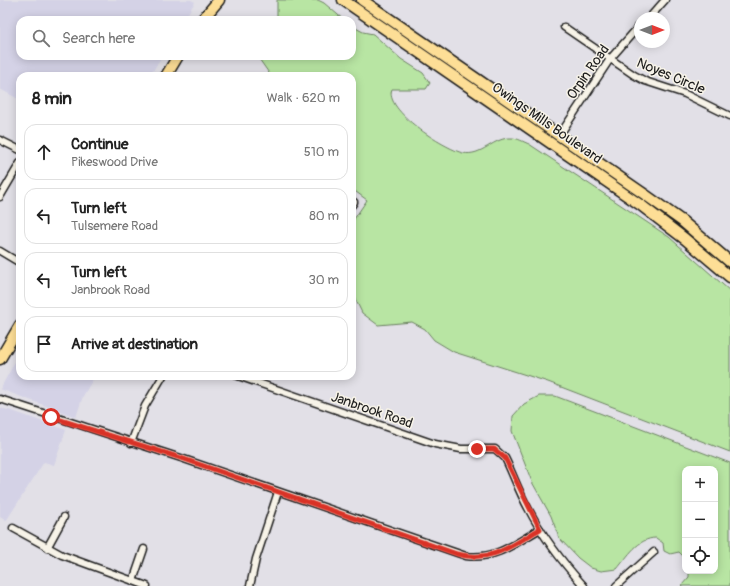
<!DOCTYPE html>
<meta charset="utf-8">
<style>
:root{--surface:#fff;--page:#f2f2f2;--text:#222;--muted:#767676;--line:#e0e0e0}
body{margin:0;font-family:Pangolin,sans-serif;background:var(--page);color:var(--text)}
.controls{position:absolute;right:12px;bottom:12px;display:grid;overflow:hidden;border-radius:8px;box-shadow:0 2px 10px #0003}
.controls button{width:36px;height:36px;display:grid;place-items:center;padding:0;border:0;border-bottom:1px solid var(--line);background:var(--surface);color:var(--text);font:20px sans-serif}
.compass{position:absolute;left:634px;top:12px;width:36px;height:36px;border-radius:50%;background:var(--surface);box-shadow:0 2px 10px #0003;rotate:90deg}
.stop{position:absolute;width:12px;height:12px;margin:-9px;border:3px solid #d93025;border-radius:50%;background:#fff}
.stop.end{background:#d93025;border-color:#fff;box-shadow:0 1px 4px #0008}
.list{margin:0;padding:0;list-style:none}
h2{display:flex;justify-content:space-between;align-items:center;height:52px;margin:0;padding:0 16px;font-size:17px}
h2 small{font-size:13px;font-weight:400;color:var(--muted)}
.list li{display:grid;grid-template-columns:26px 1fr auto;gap:12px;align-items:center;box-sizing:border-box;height:56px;margin:0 8px 8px;padding:0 8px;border:1px solid var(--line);border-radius:12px}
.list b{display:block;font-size:15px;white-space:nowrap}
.list p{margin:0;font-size:13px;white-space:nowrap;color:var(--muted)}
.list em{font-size:13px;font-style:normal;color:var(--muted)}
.icon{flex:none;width:22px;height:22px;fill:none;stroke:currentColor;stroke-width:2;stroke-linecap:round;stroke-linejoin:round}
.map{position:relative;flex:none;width:730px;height:586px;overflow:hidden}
.search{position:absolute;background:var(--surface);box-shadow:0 2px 10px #0003;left:16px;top:16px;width:340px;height:44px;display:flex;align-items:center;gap:10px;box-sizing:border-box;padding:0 14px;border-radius:12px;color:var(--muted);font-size:15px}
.panel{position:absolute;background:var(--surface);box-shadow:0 2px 10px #0003;left:16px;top:72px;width:340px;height:308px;border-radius:12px}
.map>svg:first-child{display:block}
.built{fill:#d4d2e6}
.green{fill:#b8e5a3;stroke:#6a8060}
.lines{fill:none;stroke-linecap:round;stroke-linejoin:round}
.street-casing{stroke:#1c1c1c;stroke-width:9}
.primary-casing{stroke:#1c1c1c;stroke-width:13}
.street{stroke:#f7f3e8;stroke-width:6}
.primary{stroke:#fdde96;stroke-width:10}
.route{stroke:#d93025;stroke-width:5}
.labels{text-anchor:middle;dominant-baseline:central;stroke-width:3;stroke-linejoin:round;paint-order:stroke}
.street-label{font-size:14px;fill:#1c1c1c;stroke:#f7f3e8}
</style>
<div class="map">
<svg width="730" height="586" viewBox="0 0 730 586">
<rect width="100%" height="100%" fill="#e2e0e7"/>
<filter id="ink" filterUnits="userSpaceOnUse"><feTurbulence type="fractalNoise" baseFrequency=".025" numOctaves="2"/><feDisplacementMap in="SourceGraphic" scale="8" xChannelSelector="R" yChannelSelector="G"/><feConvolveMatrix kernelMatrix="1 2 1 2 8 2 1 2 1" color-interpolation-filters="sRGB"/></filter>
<g filter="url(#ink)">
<g class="built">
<path d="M0,0H191L195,2L184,20H20V56H162L150,76H20V100L0,89Z"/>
<path d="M20,353V376H95L83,396L76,417L0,389Z"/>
<path d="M0,408L12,411L66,430L54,465L44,462L6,521L0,517Z"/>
</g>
<g class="green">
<path d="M277,0H318L324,3L344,20H277Z"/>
<path d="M352,26L363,32L373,34L401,59L423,73L430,83L426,89H392C383,110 445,149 463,153C482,157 493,137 512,138C517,138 524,142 529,144L669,237L730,291V452L548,382L454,352L434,340L425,329L412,322L378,325L362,313L352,292V222L367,200L352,189V76H271L257,56H352Z"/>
<path d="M539,396H555L730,463V586H681L689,577V571H715V469H685V558L679,552L670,554L664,551L663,543L656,538C638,538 628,556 617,569L601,571L591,568L578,558L559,538L551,516L532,482L512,431L513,416L524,404Z"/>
</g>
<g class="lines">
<defs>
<g id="street">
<path d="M649,18L665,0"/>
<path d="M564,27L634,75L645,81L685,94L730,116"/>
<path d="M559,136L610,59L640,25"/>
<path d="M0,140L20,150"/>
<path d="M0,197L20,163"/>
<path d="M352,201L354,202L352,205"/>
<path d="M0,251L20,263"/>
<path d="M238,376L435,444L461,449H495L505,458C513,474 519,492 528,508C543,537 562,562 584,586"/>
<path d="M0,399L181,458L466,556C495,560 516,543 540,529"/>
<path d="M131,443L145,406L163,376"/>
<path d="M13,528L62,555L147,586"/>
<path d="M47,548L64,517"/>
<path d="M133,581L144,549"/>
<path d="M250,586L256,559L278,492"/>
<path d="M616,586L654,552"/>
</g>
<g id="primary">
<path d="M343,0L642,206L685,239L730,277"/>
<path d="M362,0L647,196L682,221L730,262"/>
<path d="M202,20L219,0"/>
<path d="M166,76L178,56"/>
<path d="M0,359L20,325"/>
</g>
</defs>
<use href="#street" class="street-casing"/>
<use href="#primary" class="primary-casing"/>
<use href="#street" class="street"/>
<use href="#primary" class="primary"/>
</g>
</g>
<g class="lines" filter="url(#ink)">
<path class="route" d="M51,417L181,458L457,554C492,563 511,546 540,529L505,458L494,449H477"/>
</g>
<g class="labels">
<g class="street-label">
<text transform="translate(588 72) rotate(-55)">Orpin Road</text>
<text transform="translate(671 76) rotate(23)">Noyes Circle</text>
<text transform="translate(547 123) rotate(35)">Owings Mills Boulevard</text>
<text transform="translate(372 410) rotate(19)">Janbrook Road</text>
</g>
</g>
</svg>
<div class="controls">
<button>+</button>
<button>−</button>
<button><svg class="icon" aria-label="locate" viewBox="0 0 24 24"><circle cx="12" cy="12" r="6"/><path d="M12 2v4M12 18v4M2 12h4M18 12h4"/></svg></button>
</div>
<svg class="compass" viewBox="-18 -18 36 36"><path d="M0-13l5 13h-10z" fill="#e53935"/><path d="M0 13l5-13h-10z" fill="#767676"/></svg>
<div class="stop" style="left:51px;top:417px"></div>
<div class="stop end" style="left:477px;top:449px"></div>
<div class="search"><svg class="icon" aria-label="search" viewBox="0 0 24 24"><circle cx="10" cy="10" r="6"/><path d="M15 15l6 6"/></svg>Search here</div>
<section class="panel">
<h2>8 min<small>Walk · 620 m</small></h2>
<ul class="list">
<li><svg class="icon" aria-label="ahead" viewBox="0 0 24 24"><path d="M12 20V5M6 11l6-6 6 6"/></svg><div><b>Continue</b><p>Pikeswood Drive</p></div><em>510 m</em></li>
<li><svg class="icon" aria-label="left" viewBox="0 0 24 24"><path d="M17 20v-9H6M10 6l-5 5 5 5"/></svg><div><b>Turn left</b><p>Tulsemere Road</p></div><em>80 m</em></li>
<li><svg class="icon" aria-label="left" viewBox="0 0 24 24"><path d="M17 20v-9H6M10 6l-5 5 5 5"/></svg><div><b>Turn left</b><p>Janbrook Road</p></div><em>30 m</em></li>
<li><svg class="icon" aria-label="arrive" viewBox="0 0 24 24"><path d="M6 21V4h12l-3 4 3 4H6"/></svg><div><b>Arrive at destination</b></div></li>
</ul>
</section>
</div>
